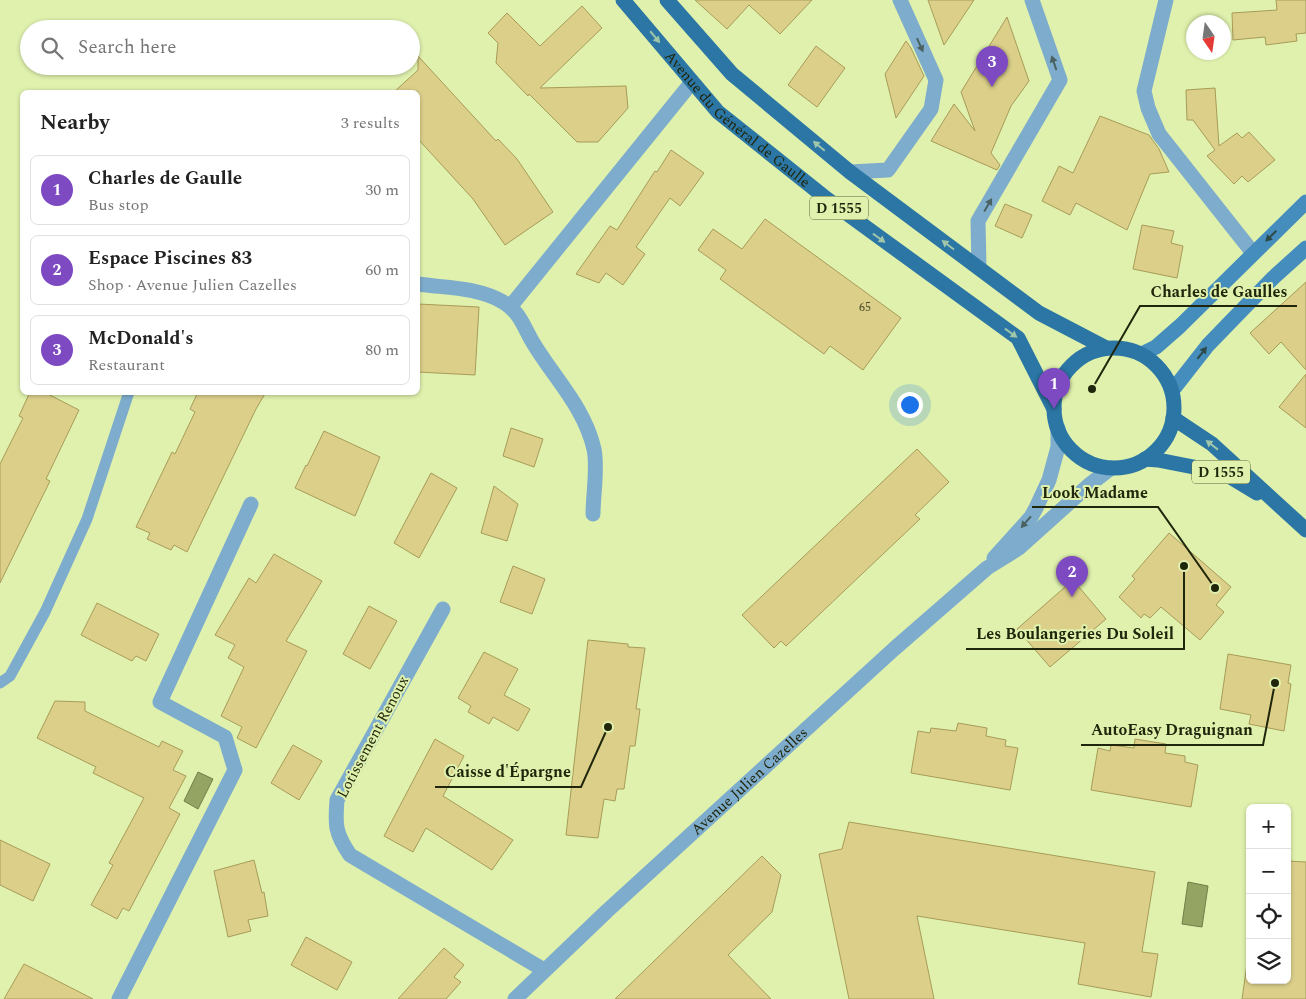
<!DOCTYPE html>
<meta charset="utf-8">
<style>
:root{--surface:#fff;--page:#f2f2f2;--text:#222;--muted:#767676;--line:#e0e0e0;--accent:#7d4ac2}
body{margin:0;font-family:Spectral,serif;background:var(--page);color:var(--text)}
.controls{position:absolute;right:15px;bottom:15px;display:grid;overflow:hidden;border-radius:8px;box-shadow:0 1px 4px #0004}
.controls button{width:45px;height:45px;display:grid;place-items:center;padding:0;border:0;border-bottom:1px solid var(--line);background:var(--surface);color:var(--text);font:25px sans-serif}
.compass{position:absolute;left:1186px;top:15px;width:45px;height:45px;border-radius:50%;background:var(--surface);box-shadow:0 1px 4px #0004;rotate:167deg}
.you{position:absolute;left:909px;top:404px;width:18px;height:18px;margin:-12px;border:4px solid #fff;border-radius:50%;background:#1a73e8;box-shadow:0 0 0 8px #1a73e833}
.badge{display:grid;place-items:center;width:32px;height:32px;border-radius:50%;background:var(--accent);color:#fff;font-size:16px;font-weight:700}
.pin{position:absolute;translate:-50% -41px;filter:drop-shadow(0 1px 2px #0008)}
.pin::after{content:'';position:absolute;top:26px;width:18px;height:15px;background:inherit;clip-path:polygon(0 0,100% 0,50% 100%)}
.list{margin:0;padding:0;list-style:none}
h2{display:flex;justify-content:space-between;align-items:center;height:65px;margin:0;padding:0 20px;font-size:21px}
h2 small{font-size:16px;font-weight:400;color:var(--muted)}
.list li{display:grid;grid-template-columns:32px 1fr auto;gap:15px;align-items:center;box-sizing:border-box;height:70px;margin:0 10px 10px;padding:0 10px;border:1px solid var(--line);border-radius:8px}
.list b{display:block;font-size:19px;white-space:nowrap}
.list p{margin:0;font-size:16px;white-space:nowrap;color:var(--muted)}
.list em{font-size:16px;font-style:normal;color:var(--muted)}
.icon{flex:none;width:28px;height:28px;fill:none;stroke:currentColor;stroke-width:2;stroke-linecap:round;stroke-linejoin:round}
.map{position:relative;flex:none;width:1306px;height:999px;overflow:hidden}
.search{position:absolute;background:var(--surface);box-shadow:0 1px 4px #0004;left:20px;top:20px;width:400px;height:55px;display:flex;align-items:center;gap:12px;box-sizing:border-box;padding:0 18px;border-radius:28px;color:var(--muted);font-size:19px}
.panel{position:absolute;background:var(--surface);box-shadow:0 1px 4px #0004;left:20px;top:90px;width:400px;height:305px;border-radius:8px}
.map>svg:first-child{display:block}
.water{fill:#94a463;stroke:#717e49}
.building{fill:#dbcf8a;stroke:#a79c58}
.lines{fill:none;stroke-linecap:round;stroke-linejoin:round}
.service{stroke:#7eaccc;stroke-width:11}
.minor{stroke:#7eaccc;stroke-width:15}
.tertiary{stroke:#7eaccc;stroke-width:15}
.secondary{stroke:#448dbd;stroke-width:15}
.primary{stroke:#2b76a4;stroke-width:15}
.oneway{fill:#a0c6aa}
.oneway2{fill:#4a6262}
.oneway3{fill:#2d4a49}
.labels{text-anchor:middle;dominant-baseline:central;stroke-width:4;stroke-linejoin:round;paint-order:stroke}
.number-label{font-size:12px;fill:#4f502b}
.shield{fill:#dff1ad;stroke:#59633c;stroke-width:1}
.shield-label{font-size:14px;font-weight:bold;fill:#20260b}
.street-label{font-size:15px;fill:#20260b;stroke:#dff1ad}
.leader{fill:none;stroke:#20260b;stroke-width:2}
.callout-dot{fill:#20260b;stroke:#dff1ad;stroke-width:2}
.callout-label{font-size:16px;text-anchor:middle;font-weight:bold;fill:#20260b;stroke:#dff1ad;stroke-width:4;stroke-linejoin:round;paint-order:stroke}
</style>
<div class="map">
<svg width="1306" height="999" viewBox="0 0 1306 999">
<rect width="100%" height="100%" fill="#dff1ad"/>
<g class="water">
<path d="M198,772L213,779L198,809L184,801Z"/>
<path d="M1188,882L1208,886L1202,927L1182,924Z"/>
</g>
<g class="building">
<path d="M695,0H812L780,34L749,5L727,29Z"/>
<path d="M928,0H974L944,45Z"/>
<path d="M1276,0H1306V33L1296,34L1297,41L1266,45L1265,37L1233,40L1232,13L1277,10Z"/>
<path d="M582,6L602,28L540,88L626,86L628,108L598,142H577L529,94L528,96L496,63L498,43L488,33L507,13L540,46Z"/>
<path d="M1007,17L1029,81L1011,106L991,153L1000,165L997,170L931,141L954,104L975,131L961,92Z"/>
<path d="M906,41L911,48L924,76L896,118L885,74Z"/>
<path d="M816,46L845,68L817,107L788,85Z"/>
<path d="M418,56L496,141L498,139L517,159L553,212L505,245L473,199L418,139V92H394L418,70Z"/>
<path d="M1215,88L1219,146L1237,133L1242,138L1249,132L1275,160L1248,182L1242,176L1234,184L1207,156L1215,150L1193,120H1187L1186,90Z"/>
<path d="M1100,116L1149,135L1159,149L1169,172L1150,174L1127,230L1076,203L1070,215L1042,201L1059,166L1073,173Z"/>
<path d="M671,150L704,173L680,206L670,198L636,247L645,254L623,285L606,273L599,283L576,274L610,226L617,230L655,171L657,172Z"/>
<path d="M1005,204L1032,215L1022,238L995,226Z"/>
<path d="M765,219L901,318L863,370L830,346L824,354L720,279L726,270L698,250L713,229L742,249Z"/>
<path d="M1142,225L1174,231L1171,243L1183,246L1177,278L1133,269Z"/>
<path d="M1306,282V370L1281,342L1269,354L1250,333Z"/>
<path d="M418,304L479,307L475,375L418,372Z"/>
<path d="M1306,374V428L1279,407Z"/>
<path d="M30,392H44L79,410L46,479L50,481L0,583V464L23,418L19,416Z"/>
<path d="M198,392H266L256,409L187,552L174,545L171,550L147,539L150,533L136,527L172,452L175,454L195,412L190,409Z"/>
<path d="M511,428L543,439L534,467L503,456Z"/>
<path d="M324,431L380,457L355,516L295,488L306,465L307,466Z"/>
<path d="M917,449L949,482L915,515L920,519L786,646L781,641L774,648L742,615Z"/>
<path d="M431,473L457,488L419,558L394,543Z"/>
<path d="M494,486L518,504L507,541L481,533Z"/>
<path d="M1169,533L1231,587L1216,605L1224,612L1200,640L1161,607L1150,618L1144,614L1141,618L1119,597L1135,579L1132,576Z"/>
<path d="M274,554L322,581L286,641L307,651L256,748L237,738L242,727L221,716L244,667L228,658L235,645L215,635L249,578L256,583Z"/>
<path d="M513,566L545,579L532,614L500,602Z"/>
<path d="M1073,580L1106,619L1050,667L1017,629Z"/>
<path d="M97,603L159,634L146,661L136,656L132,661L81,635Z"/>
<path d="M369,606L397,621L370,669L343,654Z"/>
<path d="M588,640L628,644V647L645,648L636,709H640L635,746H630L624,789H617L615,801L604,799L598,838L566,835Z"/>
<path d="M484,652L518,669L504,695L530,709L518,731L493,717L489,724L468,712L471,706L458,698Z"/>
<path d="M1228,654L1291,665L1288,683L1291,684L1284,731L1249,724L1251,715L1220,709Z"/>
<path d="M55,701L85,702V711L159,747L162,741L183,751L173,770L186,776L169,808L180,814L129,911L123,908L117,919L91,905L113,865L109,863L144,798L93,773L96,767L37,738Z"/>
<path d="M958,723L987,728L986,736L1006,740L1005,746L1018,748L1010,790L911,773L918,731L930,733L931,728L956,731Z"/>
<path d="M435,739L464,756L443,796L513,840L492,870L426,828L413,852L384,836Z"/>
<path d="M1135,739L1166,744L1165,753L1185,756V762L1198,765L1191,807L1091,790L1098,748L1110,751L1111,745L1134,748Z"/>
<path d="M293,745L322,761L299,800L271,783Z"/>
<path d="M849,822L1155,872L1142,952L1158,954L1151,997L1078,984L1085,943L917,916L934,999H849L819,854L842,849Z"/>
<path d="M0,840L50,864L33,901L0,885Z"/>
<path d="M762,856L781,875L772,912L728,955L771,999H615Z"/>
<path d="M254,860L262,893L264,892L268,916L248,920L251,931L228,937L214,871Z"/>
<path d="M1287,861L1306,862V999H1242L1250,943V980H1287Z"/>
<path d="M306,937L352,962L337,990L291,965Z"/>
<path d="M444,948L464,965L454,977L461,982L446,999H398Z"/>
<path d="M24,964L44,974L93,999H4Z"/>
</g>
<g class="lines">
<path class="service" d="M0,683L10,676L45,612L87,519L129,392"/>
<g class="minor">
<path d="M1166,0L1144,91L1148,108L1159,134L1253,253"/>
<path d="M850,172L888,170L931,109L936,80L900,0"/>
<path d="M979,268L978,221L1060,80L1032,0"/>
<path d="M418,284C445,288 478,287 503,302C519,311 523,325 532,341C553,377 584,406 594,449C598,468 593,495 593,514"/>
<path d="M510,307L692,82"/>
<path d="M443,609L337,800C335,825 335,833 350,855L544,970"/>
<path d="M119,999L235,770L225,737L160,702L251,504"/>
</g>
<g class="tertiary">
<path d="M994,558L1031,517L1036,508L1049,480L1058,447V428"/>
<path id="s1" d="M515,999L607,911L894,649L987,568L1019,548L1089,485L1111,468"/>
</g>
<g class="secondary">
<path d="M1142,354L1156,347L1180,326L1306,202"/>
<path d="M1172,391L1208,345L1273,278L1306,248"/>
</g>
<g class="primary">
<path id="s2" d="M623,0L718,112L827,199L1018,338L1054,409"/>
<path d="M667,0L732,74L850,172L1039,313L1106,348"/>
<circle cx="1114" cy="408" r="60"/>
<path d="M1173,418L1212,444L1306,530"/>
<path d="M1145,459L1158,460L1224,473L1257,493"/>
</g>
</g>
<defs><path id="oneway-solid" d="M-6-.8H1V-3.2L6.5 0L1 3.2V.8H-6Z" transform="scale(1.25)"/></defs>
<g class="oneway">
<use href="#oneway-solid" transform="translate(655 37) rotate(50)"/>
<use href="#oneway-solid" transform="translate(819 146) rotate(-140)"/>
<use href="#oneway-solid" transform="translate(879 238) rotate(36)"/>
<use href="#oneway-solid" transform="translate(948 245) rotate(-143)"/>
<use href="#oneway-solid" transform="translate(1011 333) rotate(36)"/>
<use href="#oneway-solid" transform="translate(1212 445) rotate(-142)"/>
</g>
<g class="oneway2">
<use href="#oneway-solid" transform="translate(920 45) rotate(66)"/>
<use href="#oneway-solid" transform="translate(1054 63) rotate(-109)"/>
<use href="#oneway-solid" transform="translate(988 205) rotate(-60)"/>
<use href="#oneway-solid" transform="translate(1026 522) rotate(131)"/>
</g>
<g class="oneway3">
<use href="#oneway-solid" transform="translate(1271 236) rotate(136)"/>
<use href="#oneway-solid" transform="translate(1202 353) rotate(-52)"/>
</g>
<g class="labels">
<g class="number-label">
<text x="865" y="307">65</text>
</g>
<g class="shield">
<rect x="810" y="196.5" width="58" height="23" rx="4"/>
<rect x="1192" y="460.5" width="58" height="23" rx="4"/>
</g>
<g class="shield-label">
<text x="839" y="208">D 1555</text>
<text x="1221" y="472">D 1555</text>
</g>
<g class="street-label">
<text stroke="none"><textPath href="#s2" startOffset="166">Avenue du Général de Gaulle</textPath></text>
<text transform="translate(373 737) rotate(-62)">Lotissement Renoux</text>
<text stroke="none"><textPath href="#s1" startOffset="320">Avenue Julien Cazelles</textPath></text>
</g>
</g>
<path class="leader" d="M1092 389L1140 306H1297M1215 588L1158 507H1032M1184 566L1184 649H966M1275 683L1263 745H1081M608 727L581 787H435"/>
<g class="callout-dot">
<circle cx="1092" cy="389" r="5"/>
<circle cx="1215" cy="588" r="5"/>
<circle cx="1184" cy="566" r="5"/>
<circle cx="1275" cy="683" r="5"/>
<circle cx="608" cy="727" r="5"/>
</g>
<g class="callout-label">
<text x="1219" y="297">Charles de Gaulles</text>
<text x="1095" y="498">Look Madame</text>
<text x="1075" y="639">Les Boulangeries Du Soleil</text>
<text x="1172" y="735">AutoEasy Draguignan</text>
<text x="508" y="777">Caisse d'Épargne</text>
</g>
</svg>
<div class="controls">
<button>+</button>
<button>−</button>
<button><svg class="icon" aria-label="locate" viewBox="0 0 24 24"><circle cx="12" cy="12" r="6"/><path d="M12 2v4M12 18v4M2 12h4M18 12h4"/></svg></button>
<button><svg class="icon" aria-label="layers" viewBox="0 0 24 24"><path d="M12 4l9 5-9 5-9-5zM3 14l9 5 9-5"/></svg></button>
</div>
<svg class="compass" viewBox="-18 -18 36 36"><path d="M0-13l5 13h-10z" fill="#e53935"/><path d="M0 13l5-13h-10z" fill="#767676"/></svg>
<div class="you"></div>
<div class="pin badge" style="left:1054px;top:409px">1</div>
<div class="pin badge" style="left:1072px;top:597px">2</div>
<div class="pin badge" style="left:992px;top:87px">3</div>
<div class="search"><svg class="icon" aria-label="search" viewBox="0 0 24 24"><circle cx="10" cy="10" r="6"/><path d="M15 15l6 6"/></svg>Search here</div>
<section class="panel">
<h2>Nearby<small>3 results</small></h2>
<ul class="list">
<li><span class="badge">1</span><div><b>Charles de Gaulle</b><p>Bus stop</p></div><em>30 m</em></li>
<li><span class="badge">2</span><div><b>Espace Piscines 83</b><p>Shop · Avenue Julien Cazelles</p></div><em>60 m</em></li>
<li><span class="badge">3</span><div><b>McDonald's</b><p>Restaurant</p></div><em>80 m</em></li>
</ul>
</section>
</div>
